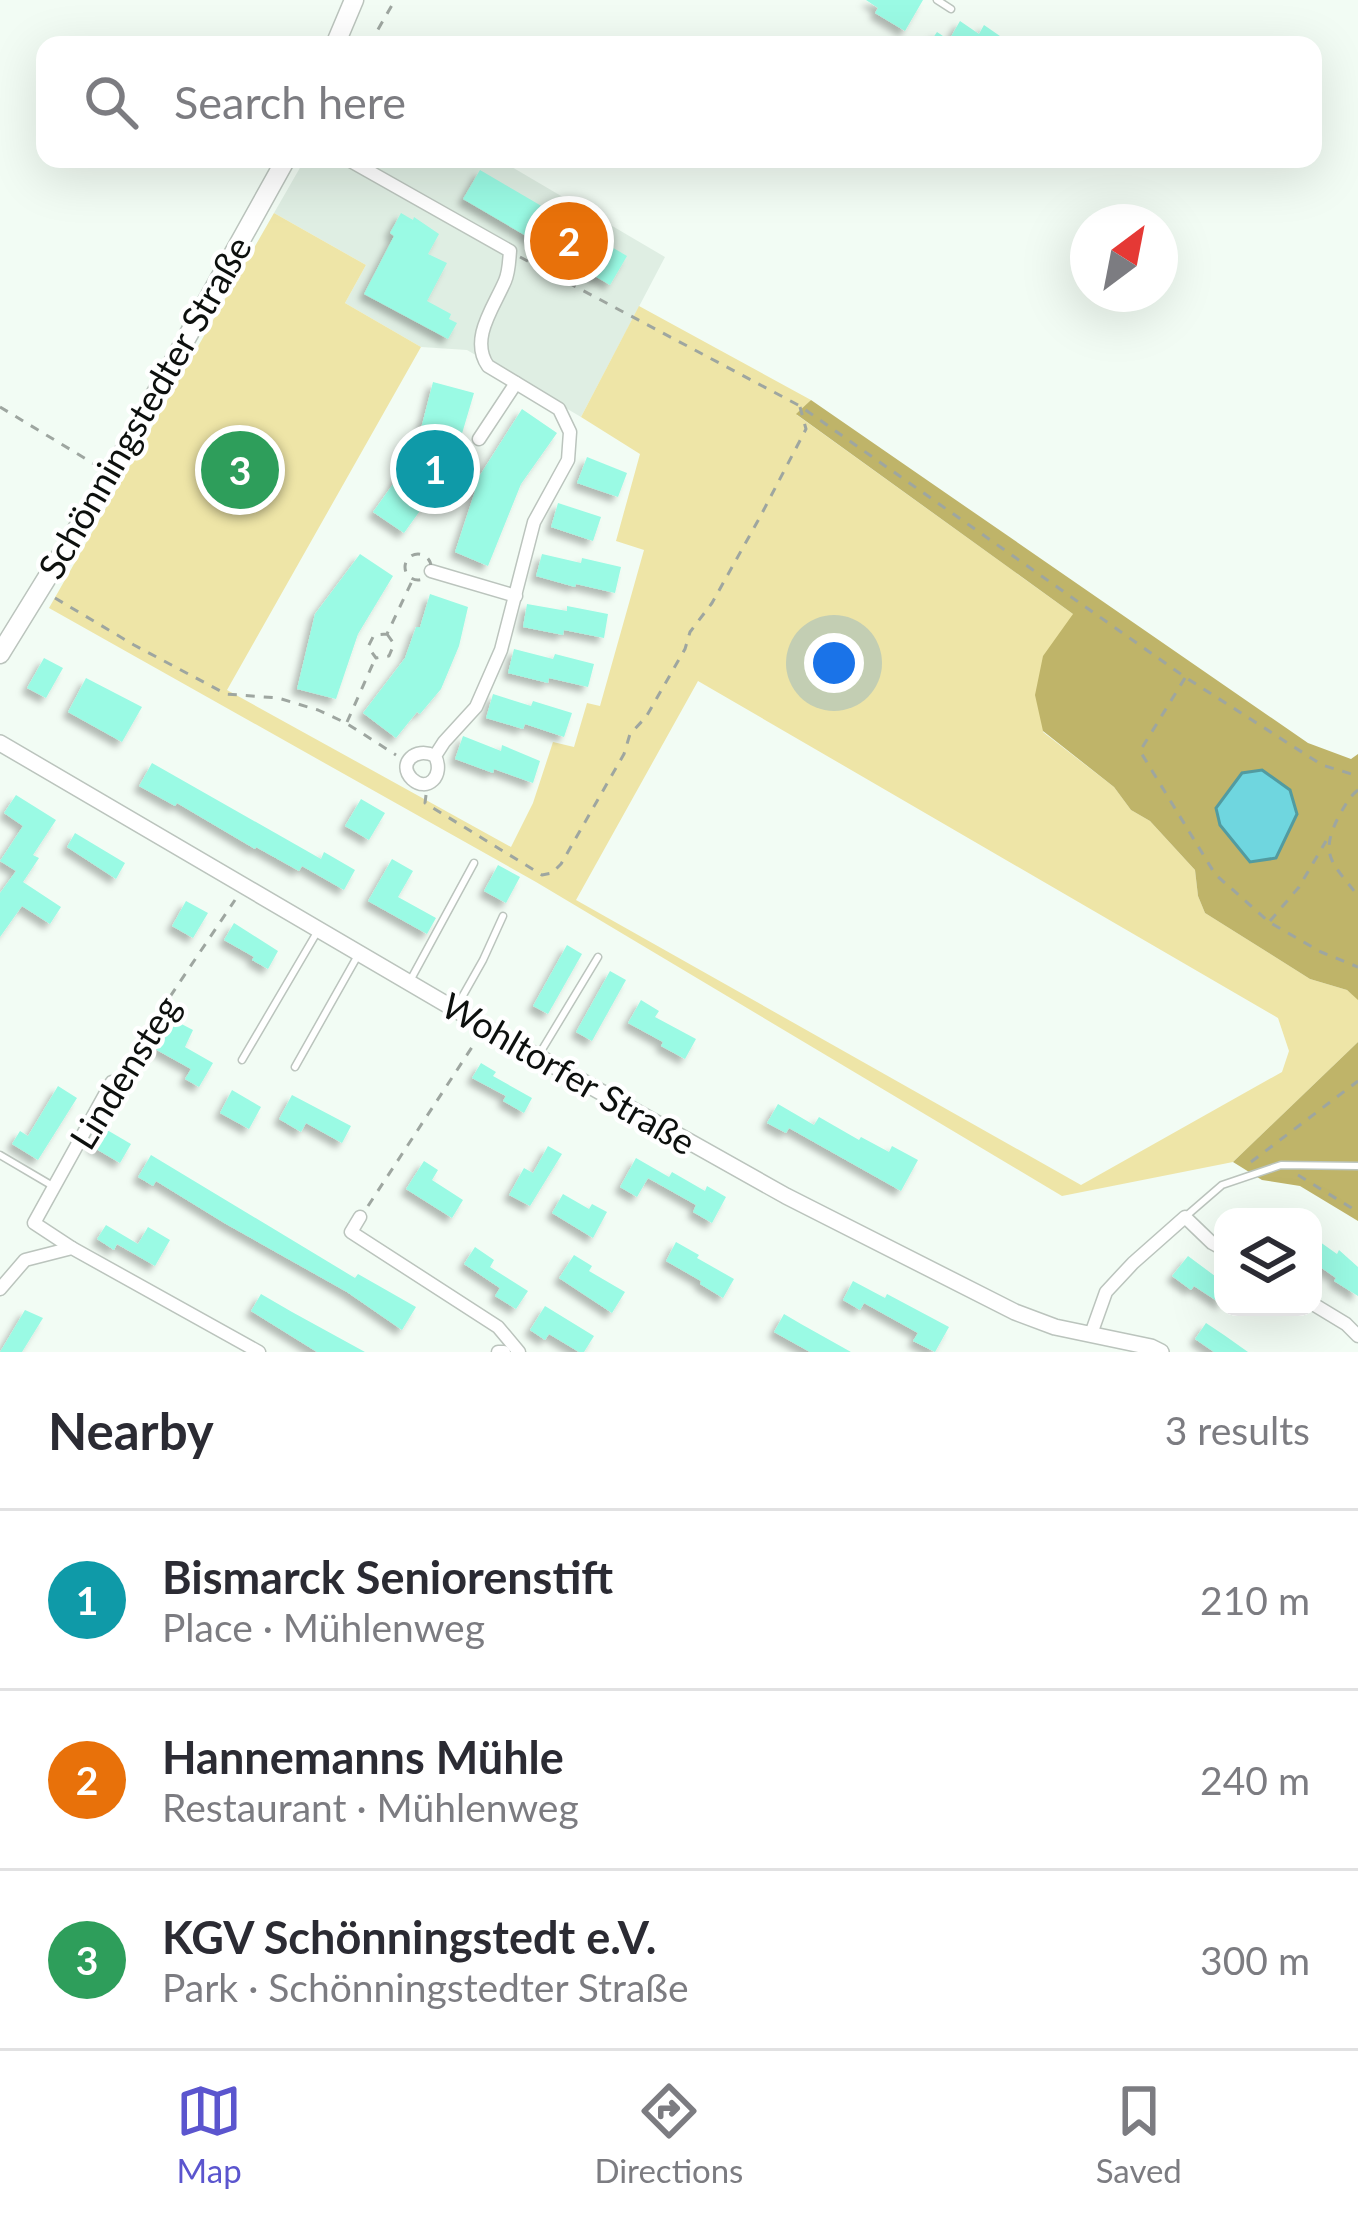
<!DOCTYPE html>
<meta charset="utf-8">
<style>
:root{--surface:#fff;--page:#f2f2f3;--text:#2b2b33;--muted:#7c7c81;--line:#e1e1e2;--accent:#5b55ce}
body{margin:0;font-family:Lato,sans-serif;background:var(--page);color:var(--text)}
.controls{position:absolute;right:36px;bottom:36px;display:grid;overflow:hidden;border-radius:24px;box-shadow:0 12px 48px #0002}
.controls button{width:108px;height:108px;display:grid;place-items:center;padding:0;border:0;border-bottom:3px solid var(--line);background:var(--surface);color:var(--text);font:60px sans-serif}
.compass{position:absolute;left:1070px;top:204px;width:108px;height:108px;border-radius:50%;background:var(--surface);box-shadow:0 12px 48px #0002;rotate:32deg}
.you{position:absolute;left:834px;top:663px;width:42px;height:42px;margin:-30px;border:9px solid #fff;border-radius:50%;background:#1a73e8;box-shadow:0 0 0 18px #1a73e833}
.badge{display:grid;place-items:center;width:78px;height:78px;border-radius:50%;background:var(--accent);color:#fff;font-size:39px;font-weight:700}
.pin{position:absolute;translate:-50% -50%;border:6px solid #fff;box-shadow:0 3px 12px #0006}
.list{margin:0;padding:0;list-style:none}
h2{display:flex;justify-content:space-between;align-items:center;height:156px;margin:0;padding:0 48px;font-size:51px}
h2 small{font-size:39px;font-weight:400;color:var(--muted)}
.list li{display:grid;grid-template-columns:78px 1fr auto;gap:36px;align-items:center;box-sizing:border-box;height:180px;padding:0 48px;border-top:3px solid var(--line)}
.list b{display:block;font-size:45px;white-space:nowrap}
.list p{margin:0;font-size:39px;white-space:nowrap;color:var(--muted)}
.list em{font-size:39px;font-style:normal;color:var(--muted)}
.icon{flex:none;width:66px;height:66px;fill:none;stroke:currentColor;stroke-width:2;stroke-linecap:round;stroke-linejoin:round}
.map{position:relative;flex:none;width:1358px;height:1352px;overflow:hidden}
.search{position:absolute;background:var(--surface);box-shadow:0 12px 48px #0002;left:36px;right:36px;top:36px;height:132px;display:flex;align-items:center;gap:30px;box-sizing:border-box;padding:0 42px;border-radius:24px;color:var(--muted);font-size:45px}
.sheet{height:696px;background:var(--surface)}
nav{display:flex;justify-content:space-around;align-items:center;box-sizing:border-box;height:168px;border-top:3px solid var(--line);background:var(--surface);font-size:33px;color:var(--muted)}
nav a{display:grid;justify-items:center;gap:6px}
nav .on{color:var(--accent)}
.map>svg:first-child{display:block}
.built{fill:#dfeee3}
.green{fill:#eee5a7;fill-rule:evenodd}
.forest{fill:#bfb469}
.water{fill:#6fd6df;stroke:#529ba0;stroke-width:3}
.building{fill:#9afae4;filter:url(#shadow)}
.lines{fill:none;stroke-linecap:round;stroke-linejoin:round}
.service-casing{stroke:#bbc4bd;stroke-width:9}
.minor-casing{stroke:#bbc4bd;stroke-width:15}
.tertiary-casing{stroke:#bbc4bd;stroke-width:18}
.secondary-casing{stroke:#bbc4bd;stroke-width:21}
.path{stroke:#9ea6a0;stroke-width:3;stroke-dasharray:9 9;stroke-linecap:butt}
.service{stroke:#fff;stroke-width:6}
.minor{stroke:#fff;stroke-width:12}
.tertiary{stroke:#fff;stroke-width:15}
.secondary{stroke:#fff;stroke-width:18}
.labels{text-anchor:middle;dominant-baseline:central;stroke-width:9;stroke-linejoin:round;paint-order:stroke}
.street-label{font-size:36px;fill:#0d100e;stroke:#fff}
</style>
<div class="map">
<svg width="1358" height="1352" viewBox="0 0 1358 1352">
<defs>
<filter id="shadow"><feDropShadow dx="-5.5" dy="5.5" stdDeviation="3" flood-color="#0004"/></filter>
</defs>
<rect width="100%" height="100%" fill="#f2fcf4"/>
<path class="built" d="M305,159H498L665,257L581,417L467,350L421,347L345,303L366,265L274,213Z"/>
<path class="green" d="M274,213L366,265L345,303L421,347L227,690L511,847L533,803L553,742L574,747L587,703L600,706L644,550L616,541L640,454L581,417L639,306L811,400L797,415L1073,614L1043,732L1114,787L1131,810L1150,821L1195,870L1198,896L1205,913L1310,979L1347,990L1358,999V1042L1233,1162L1062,1196L536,882L49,608ZM698,681L1278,1018L1289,1051L1282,1072L1081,1185L576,900Z"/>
<g class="forest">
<path d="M811,400L1308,743L1351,759L1358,754V1000L1347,990L1310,979L1205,913L1198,896L1195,870L1150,821L1131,810L1114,787L1043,731L1035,695L1043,656L1073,614L796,414Z"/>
<path d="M1358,1042V1221L1300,1186L1262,1180L1233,1162Z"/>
</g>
<path class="water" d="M1262,770L1290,790L1297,814L1276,858L1250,862L1220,825L1216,808L1242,773Z"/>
<g class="building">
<path d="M866,0H923L905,31L875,13L878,8Z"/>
<path d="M960,21L979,34L984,25L1013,45H928L937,32L949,40Z"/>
<path d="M480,170L627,256L610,285L463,199Z"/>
<path d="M401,213L413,220L414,217L439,234L428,254L447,263L427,301L451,314L449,319L457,323L448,339L364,294L394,236L390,233Z"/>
<path d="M433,382L474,393L453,464L480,475L522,409L557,433L521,484L488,566L455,552L475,491L460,483L445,476L404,533L373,512L408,463L418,440Z"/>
<path d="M587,457L627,473L618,497L577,483Z"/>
<path d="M558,503L601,517L593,541L551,527Z"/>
<path d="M360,554L393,576L358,634L336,699L297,689L315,614Z"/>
<path d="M542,554L581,563L582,558L621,567L615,593L576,584L575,587L536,576Z"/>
<path d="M430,594L468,607L459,646L441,689L420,714L417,712L396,738L363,713L405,658L416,627H420Z"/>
<path d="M527,604L567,611V606L608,614L604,638L564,630L563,635L523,627Z"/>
<path d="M514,649L553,659L555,654L594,664L588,687L549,678L548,683L508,673Z"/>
<path d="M44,658L63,668L46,698L27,688Z"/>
<path d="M86,678L142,707L122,742L68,712Z"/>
<path d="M493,694L531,706L533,701L572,713L564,737L525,724L523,729L486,718Z"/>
<path d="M463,736L501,751L502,745L540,761L533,783L494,769L493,773L455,759Z"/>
<path d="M152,763L321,859L324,852L355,870L344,890L302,866L299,871L256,847L255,849L177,803L175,806L139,786Z"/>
<path d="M16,795L56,820L33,855L39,858L23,882L61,907L50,924L22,906L0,937V893L16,871L0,861L23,826L4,813Z"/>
<path d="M361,799L385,813L369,840L345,826Z"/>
<path d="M75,833L125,863L116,879L67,847Z"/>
<path d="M392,859L413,871L398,897L436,918L427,934L368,901Z"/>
<path d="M498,865L520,877L506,903L484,891Z"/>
<path d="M186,901L208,913L193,938L172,926Z"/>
<path d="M234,923L278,951L268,969L252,960L254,957L224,940Z"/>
<path d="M567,945L582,954L548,1014L533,1006Z"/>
<path d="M610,971L626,980L592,1041L576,1032Z"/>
<path d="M641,1000L659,1011L655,1017L696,1039L685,1059L661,1046L663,1042L628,1023Z"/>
<path d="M172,1019L193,1030L185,1047L213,1063L199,1087L185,1079L191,1069L155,1049Z"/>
<path d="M481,1063L496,1072L493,1076L532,1098L524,1113L503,1101L506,1096L472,1078Z"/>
<path d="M58,1086L77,1098L38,1160L12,1144L20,1131L28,1136Z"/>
<path d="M232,1090L261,1107L249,1129L220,1113Z"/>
<path d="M292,1095L351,1126L342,1143L306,1123L301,1132L279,1119Z"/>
<path d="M778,1104L814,1125L819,1117L859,1140L861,1137L889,1152L892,1146L918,1160L901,1191L789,1128L786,1133L767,1123Z"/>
<path d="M102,1127L131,1144L120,1163L91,1146Z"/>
<path d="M548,1146L562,1154L530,1206L509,1195L524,1168L533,1173Z"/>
<path d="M151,1155L355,1278L358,1274L416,1307L402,1330L347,1292L226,1224L156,1181L153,1186L138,1177Z"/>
<path d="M636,1158L669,1177L672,1172L705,1191L707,1186L726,1197L712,1223L693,1212L696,1205L648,1178L637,1197L620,1187Z"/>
<path d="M424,1161L438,1170L432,1180L463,1200L452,1218L406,1189Z"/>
<path d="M563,1194L589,1209L592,1204L607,1212L593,1238L552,1213Z"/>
<path d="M106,1225L138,1244L148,1227L170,1240L155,1266L117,1244L114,1250L97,1239Z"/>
<path d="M1313,1237L1337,1254L1339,1250L1358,1267V1296L1334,1281L1336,1278L1313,1262Z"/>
<path d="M676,1242L699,1255L697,1258L734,1279L723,1298L700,1284L701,1281L666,1261Z"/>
<path d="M475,1247L494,1260L490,1267L528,1291L516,1309L495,1296L500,1288L464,1264Z"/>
<path d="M574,1255L592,1266L589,1271L625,1292L612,1313L559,1278Z"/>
<path d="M1188,1256L1223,1282V1305L1194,1286L1191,1290L1172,1276Z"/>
<path d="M853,1281L885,1298L887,1294L949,1327L935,1352L913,1341L918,1333L864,1303L860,1310L843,1300Z"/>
<path d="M261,1294L292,1312L365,1352H317L251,1311Z"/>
<path d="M545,1306L594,1336L584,1352H579L549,1334L545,1340L530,1330Z"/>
<path d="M25,1310L43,1318L22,1352H0Z"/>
<path d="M784,1314L801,1324L851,1352H810L774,1332Z"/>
<path d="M1206,1323L1224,1335L1248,1352H1214L1195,1339Z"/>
</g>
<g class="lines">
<defs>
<g id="service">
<path d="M937,0L951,9"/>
<path d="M411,979L474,863"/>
<path d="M457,1006L483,960L503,916"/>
<path d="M540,1053L598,957"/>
<path d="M242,1060L316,934"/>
<path d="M295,1067L357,957"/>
<path d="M0,1155L51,1185"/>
<path d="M1185,1217L1222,1185L1281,1165L1358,1166"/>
</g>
<g id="minor">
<path d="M347,159L510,251C509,262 509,272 505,281C494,307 469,339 488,366L559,409L570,432L568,460L534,522L501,650L476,707L444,742L435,756C415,746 397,764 412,779C427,793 445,776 435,756"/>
<path d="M479,439L516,383"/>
<path d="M431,571L516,596"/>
<path d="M360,1217L351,1232L498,1327L519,1352"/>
<path d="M72,1248L34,1223L112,1082"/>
<path d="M0,1289L25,1260L72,1248L259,1352"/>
<path d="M1313,1304L1346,1324L1358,1336"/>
<path d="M1091,1334L1106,1292L1133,1263L1185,1217L1212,1243L1223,1249"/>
<path d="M498,1352H504"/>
</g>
<path id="tertiary" d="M0,743L485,1027L786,1196L1015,1312L1055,1327L1151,1347L1161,1352"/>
<g id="secondary">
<path d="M335,45L354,0"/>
<path d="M0,654L111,474L286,159"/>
</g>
</defs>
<use href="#service" class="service-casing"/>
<use href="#minor" class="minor-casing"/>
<use href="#tertiary" class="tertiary-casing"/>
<use href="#secondary" class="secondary-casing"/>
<g class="path">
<path d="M369,45L395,0"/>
<path d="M520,257L800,406L1185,677L1322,765L1358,776"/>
<path d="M0,407L96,465"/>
<circle cx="418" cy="567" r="13"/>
<path d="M55,598L134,645L226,694L278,698L318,710L346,723L396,755"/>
<path d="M387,634L394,644L389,656L376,658L368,647L374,635L387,634L413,579"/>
<path d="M1185,678L1140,751L1215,874L1269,922L1321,952L1358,967"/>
<path d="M347,722L375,659"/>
<path d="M1358,790C1349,797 1346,804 1340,814C1318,856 1332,862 1358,896"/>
<path d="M426,795L425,803L542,875L552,873L561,864L624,754L630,734L646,717L685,649L690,632L712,603L760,517L806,429L800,407"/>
<path d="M1270,921L1299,887L1326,841"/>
<path d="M120,1071L235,900"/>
<path d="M1251,1162L1358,1081"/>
<path d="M1298,1175L1358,1212"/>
<path d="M368,1206L478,1038"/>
</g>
<use href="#service" class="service"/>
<use href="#minor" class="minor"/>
<use href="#tertiary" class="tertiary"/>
<use href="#secondary" class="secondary"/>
</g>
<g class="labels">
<g class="street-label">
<text transform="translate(144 407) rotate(-60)">Schönningstedter Straße</text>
<text transform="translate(124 1072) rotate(-58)">Lindensteg</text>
<text transform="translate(569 1073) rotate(30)">Wohltorfer Straße</text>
</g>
</g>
</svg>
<div class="controls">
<button><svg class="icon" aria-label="layers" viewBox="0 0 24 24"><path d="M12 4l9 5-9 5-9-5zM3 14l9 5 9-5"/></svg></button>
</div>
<svg class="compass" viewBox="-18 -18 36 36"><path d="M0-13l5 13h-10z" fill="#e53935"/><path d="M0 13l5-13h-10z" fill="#7c7c81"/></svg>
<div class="you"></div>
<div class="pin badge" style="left:435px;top:469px;background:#0f9aa8">1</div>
<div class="pin badge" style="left:569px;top:241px;background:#e8710a">2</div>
<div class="pin badge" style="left:240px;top:470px;background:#2e9e5b">3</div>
<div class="search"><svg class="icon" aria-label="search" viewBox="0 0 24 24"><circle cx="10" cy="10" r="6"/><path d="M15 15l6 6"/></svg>Search here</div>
</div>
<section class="sheet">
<h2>Nearby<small>3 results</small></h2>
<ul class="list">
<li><span class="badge" style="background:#0f9aa8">1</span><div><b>Bismarck Seniorenstift</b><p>Place · Mühlenweg</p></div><em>210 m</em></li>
<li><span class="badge" style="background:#e8710a">2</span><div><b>Hannemanns Mühle</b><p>Restaurant · Mühlenweg</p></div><em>240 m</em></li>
<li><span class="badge" style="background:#2e9e5b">3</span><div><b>KGV Schönningstedt e.V.</b><p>Park · Schönningstedter Straße</p></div><em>300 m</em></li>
</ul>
</section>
<nav>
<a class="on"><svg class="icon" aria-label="map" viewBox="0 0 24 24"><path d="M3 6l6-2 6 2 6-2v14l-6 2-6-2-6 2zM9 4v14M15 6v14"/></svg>Map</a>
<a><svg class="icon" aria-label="directions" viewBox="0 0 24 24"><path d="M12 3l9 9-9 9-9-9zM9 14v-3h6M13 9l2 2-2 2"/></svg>Directions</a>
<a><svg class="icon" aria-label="saved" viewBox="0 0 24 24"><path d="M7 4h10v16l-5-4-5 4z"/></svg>Saved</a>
</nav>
